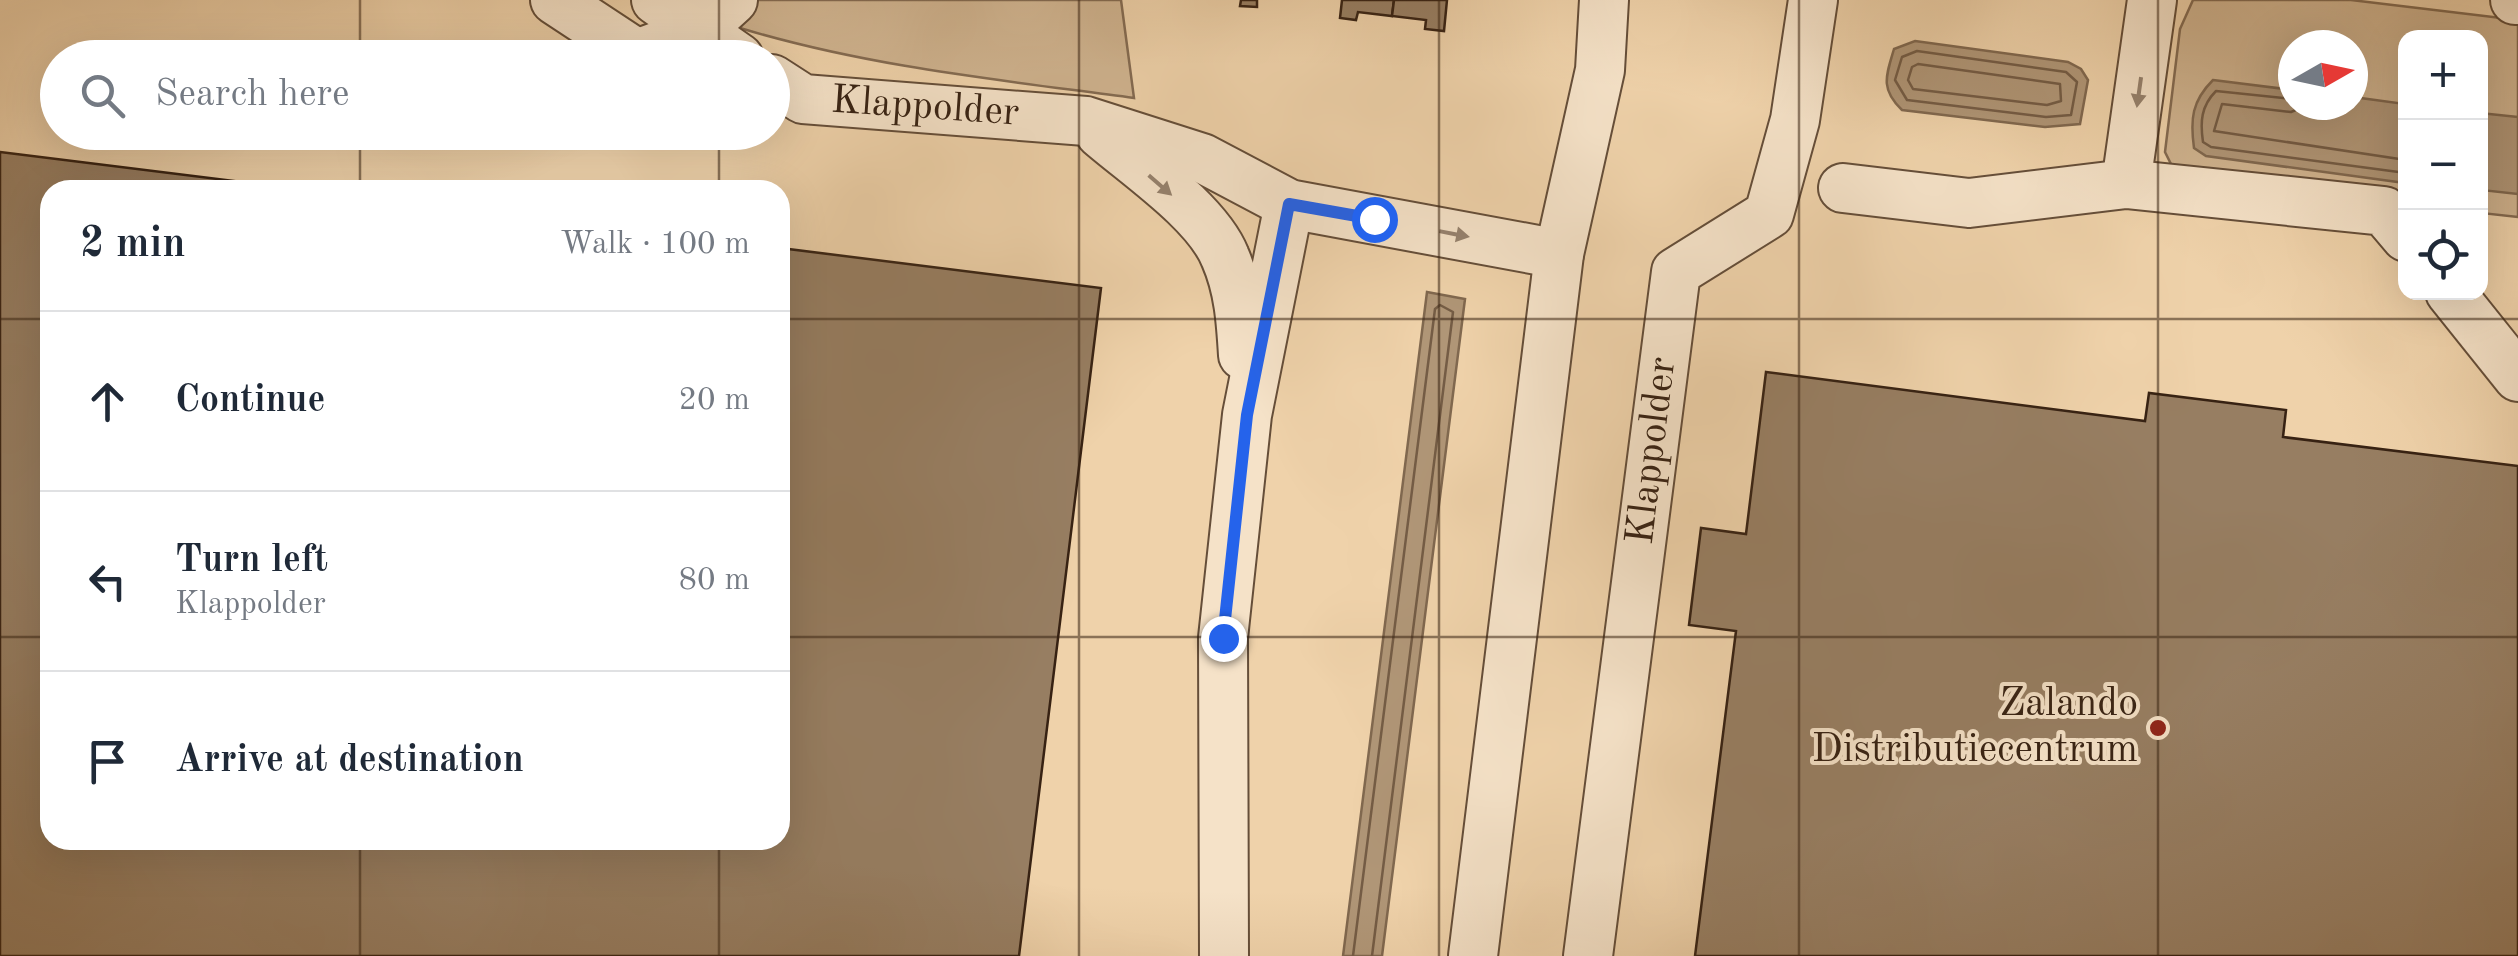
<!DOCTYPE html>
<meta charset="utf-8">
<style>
:root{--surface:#fff;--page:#f6f6f7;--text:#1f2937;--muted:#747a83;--line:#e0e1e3}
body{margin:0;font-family:"Old Standard TT",serif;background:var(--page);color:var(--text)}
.controls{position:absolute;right:30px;top:30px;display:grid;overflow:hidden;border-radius:20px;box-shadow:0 10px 40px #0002}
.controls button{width:90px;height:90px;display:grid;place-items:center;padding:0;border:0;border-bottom:2px solid var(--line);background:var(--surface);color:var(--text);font:50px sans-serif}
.compass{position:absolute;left:2278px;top:30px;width:90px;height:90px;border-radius:50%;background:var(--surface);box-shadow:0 10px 40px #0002;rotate:81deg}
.stop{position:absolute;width:30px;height:30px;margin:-22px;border:8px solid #2563eb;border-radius:50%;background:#fff}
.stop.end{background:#2563eb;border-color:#fff;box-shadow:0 2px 10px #0008}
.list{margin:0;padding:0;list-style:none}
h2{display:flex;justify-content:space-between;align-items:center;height:130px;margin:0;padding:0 40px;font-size:42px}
h2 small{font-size:32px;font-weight:400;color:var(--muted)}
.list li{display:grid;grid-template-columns:65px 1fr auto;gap:30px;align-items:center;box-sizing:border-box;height:180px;padding:0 40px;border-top:2px solid var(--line)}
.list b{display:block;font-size:38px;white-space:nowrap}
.list p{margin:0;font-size:32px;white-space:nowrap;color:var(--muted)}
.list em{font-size:32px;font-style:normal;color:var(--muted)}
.icon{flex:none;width:55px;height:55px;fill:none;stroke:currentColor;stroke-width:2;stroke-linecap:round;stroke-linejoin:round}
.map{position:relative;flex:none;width:2518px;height:956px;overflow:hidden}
.search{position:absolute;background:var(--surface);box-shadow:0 10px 40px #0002;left:40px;top:40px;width:750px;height:110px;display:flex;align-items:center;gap:25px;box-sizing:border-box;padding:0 35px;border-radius:55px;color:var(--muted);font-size:38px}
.panel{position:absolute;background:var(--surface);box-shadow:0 10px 40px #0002;left:40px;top:180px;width:750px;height:670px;border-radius:30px}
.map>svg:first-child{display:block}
.green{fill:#d0b490;stroke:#846b52;stroke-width:2.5;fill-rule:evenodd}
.water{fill:#b09677;stroke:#80684f;stroke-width:2.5}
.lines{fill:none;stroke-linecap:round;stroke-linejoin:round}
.shore{stroke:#745c45;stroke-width:2.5}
.building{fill:#977e62;stroke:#372213;stroke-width:2.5}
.minor-casing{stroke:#654e39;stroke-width:52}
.minor{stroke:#f5e2c8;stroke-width:48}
.oneway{fill:#96826e}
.route{stroke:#2563eb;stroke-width:12}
.grid{fill:none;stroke:#372213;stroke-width:2.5;stroke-opacity:0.55}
.poi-dot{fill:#8f2418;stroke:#f5e2c8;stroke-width:4}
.labels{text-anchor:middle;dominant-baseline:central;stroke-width:8;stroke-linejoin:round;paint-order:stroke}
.street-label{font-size:40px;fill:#372213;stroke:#f5e2c8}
.poi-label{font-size:40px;fill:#372213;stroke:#f5e2c8;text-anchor:end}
</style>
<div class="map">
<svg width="2518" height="956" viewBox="0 0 2518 956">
<rect width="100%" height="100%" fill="#efd2aa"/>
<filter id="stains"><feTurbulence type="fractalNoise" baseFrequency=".002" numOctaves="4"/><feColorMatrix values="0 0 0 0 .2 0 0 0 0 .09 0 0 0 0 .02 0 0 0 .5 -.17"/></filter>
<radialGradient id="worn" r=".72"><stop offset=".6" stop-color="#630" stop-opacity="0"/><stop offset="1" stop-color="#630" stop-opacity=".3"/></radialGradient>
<g class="green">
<path d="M756,0H1121L1134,98C1001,80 869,67 740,28Z"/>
<path d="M2193,0H2351L2518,20V217L2481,213L2480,38H2406L2405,203L2173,168L2165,152L2180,29ZM2293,45H2353V105H2293Z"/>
</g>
<g class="water">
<path d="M1915,41L2068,62L2081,69L2088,80L2080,124L2045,127L1902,110C1880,89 1886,76 1894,49Z"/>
<path d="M2213,80L2293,90V105H2353V97L2405,104V183L2206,156L2194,148C2190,119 2192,101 2213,80Z"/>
<path d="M2480,113L2518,117V194L2481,190Z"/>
<path d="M1427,292L1465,299L1382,956H1343Z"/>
</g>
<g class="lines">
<g class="shore">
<path d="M1917,51L2066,72L2077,82L2071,115L2046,117L1907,100L1895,80L1902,57Z"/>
<path d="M1918,64L2060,84L2061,101L2047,105L1913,89L1908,80L1912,67Z"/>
<path d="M2293,99L2216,91C2201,106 2200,122 2203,142L2211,147L2406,173"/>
<path d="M2308,105L2291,112L2222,104L2214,131L2406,160"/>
<path d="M1353,956L1435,309L1440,305L1453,312L1372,956"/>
</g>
</g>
<g class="building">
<path d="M1241,0H1257V7L1240,6Z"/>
<path d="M1342,0H1394L1392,16L1358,12L1356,20L1340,18Z"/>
<path d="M1394,0H1447L1444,31L1425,29L1426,20L1392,16Z"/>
<path d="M0,152L307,190H50V840H780V248L1101,288L1019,956H0Z"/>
<path d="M1766,372L2145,421L2149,393L2286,410L2283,437L2518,466V956H1695L1736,631L1689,625L1701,528L1746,534Z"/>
</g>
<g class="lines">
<defs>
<g id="minor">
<path d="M555,0L637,54L699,31L733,0"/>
<path d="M656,0L739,58"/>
<path d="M2515,0H2518"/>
<path d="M772,79L803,99L1086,121L1202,158L1289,204L1559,254"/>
<path d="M1100,133C1137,165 1207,212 1225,257C1239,289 1241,321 1243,355"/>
<path d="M2126,184L2152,0"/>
<path d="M1843,188L1969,203L2126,184L2384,211L2406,237"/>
<path d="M2450,292L2518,377"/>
<path d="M1224,956L1223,638L1247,415L1289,204"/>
<path d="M1473,956L1559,254L1600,70L1604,0"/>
<path d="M1588,956L1676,272L1769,214L1795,120L1813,0"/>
</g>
</defs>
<use href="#minor" class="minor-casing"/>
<use href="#minor" class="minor"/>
</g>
<defs><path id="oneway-solid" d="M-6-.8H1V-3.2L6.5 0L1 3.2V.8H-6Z" transform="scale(2.5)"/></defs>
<g class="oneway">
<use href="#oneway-solid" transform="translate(2139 92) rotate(98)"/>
<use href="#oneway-solid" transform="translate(1160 185) rotate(41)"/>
<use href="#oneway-solid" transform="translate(1454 234) rotate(11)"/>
</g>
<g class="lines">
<path class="route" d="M1223,638L1247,415L1289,204L1374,219"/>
</g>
<path class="grid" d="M360,0V58M719,0V58M1079,0V956M1439,0V956M1799,0V956M2158,0V956M360,132V190M719,132V190M0,319H50M780,319H2518M0,637H50M780,637H2518M360,840V956M719,840V956"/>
<circle class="poi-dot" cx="2158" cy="728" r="10"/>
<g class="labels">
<g class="street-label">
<text transform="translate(925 108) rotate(4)">Klappolder</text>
<text transform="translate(1653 451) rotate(-83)">Klappolder</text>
</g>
<g class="poi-label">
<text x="2138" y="705">Zalando<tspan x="2138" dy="46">Distributiecentrum</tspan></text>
</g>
</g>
<rect width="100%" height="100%" filter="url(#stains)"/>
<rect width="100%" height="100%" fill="url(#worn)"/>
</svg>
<div class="controls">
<button>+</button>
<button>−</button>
<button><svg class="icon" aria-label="locate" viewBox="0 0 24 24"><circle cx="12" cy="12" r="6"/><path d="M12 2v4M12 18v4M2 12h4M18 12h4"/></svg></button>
</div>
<svg class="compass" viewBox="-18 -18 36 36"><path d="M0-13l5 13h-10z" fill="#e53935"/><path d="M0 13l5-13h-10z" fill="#747a83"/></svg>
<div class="stop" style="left:1374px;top:219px"></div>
<div class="stop end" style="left:1223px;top:638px"></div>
<div class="search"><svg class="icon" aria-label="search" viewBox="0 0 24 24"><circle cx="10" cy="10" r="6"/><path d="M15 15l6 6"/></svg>Search here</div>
<section class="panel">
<h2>2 min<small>Walk · 100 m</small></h2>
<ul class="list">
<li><svg class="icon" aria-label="ahead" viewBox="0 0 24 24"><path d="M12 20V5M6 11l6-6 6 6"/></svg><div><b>Continue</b></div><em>20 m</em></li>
<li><svg class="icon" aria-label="left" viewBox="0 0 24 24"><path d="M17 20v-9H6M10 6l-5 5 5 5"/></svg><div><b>Turn left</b><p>Klappolder</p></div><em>80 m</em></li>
<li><svg class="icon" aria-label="arrive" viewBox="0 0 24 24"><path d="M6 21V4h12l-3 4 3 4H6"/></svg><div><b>Arrive at destination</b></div></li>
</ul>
</section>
</div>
